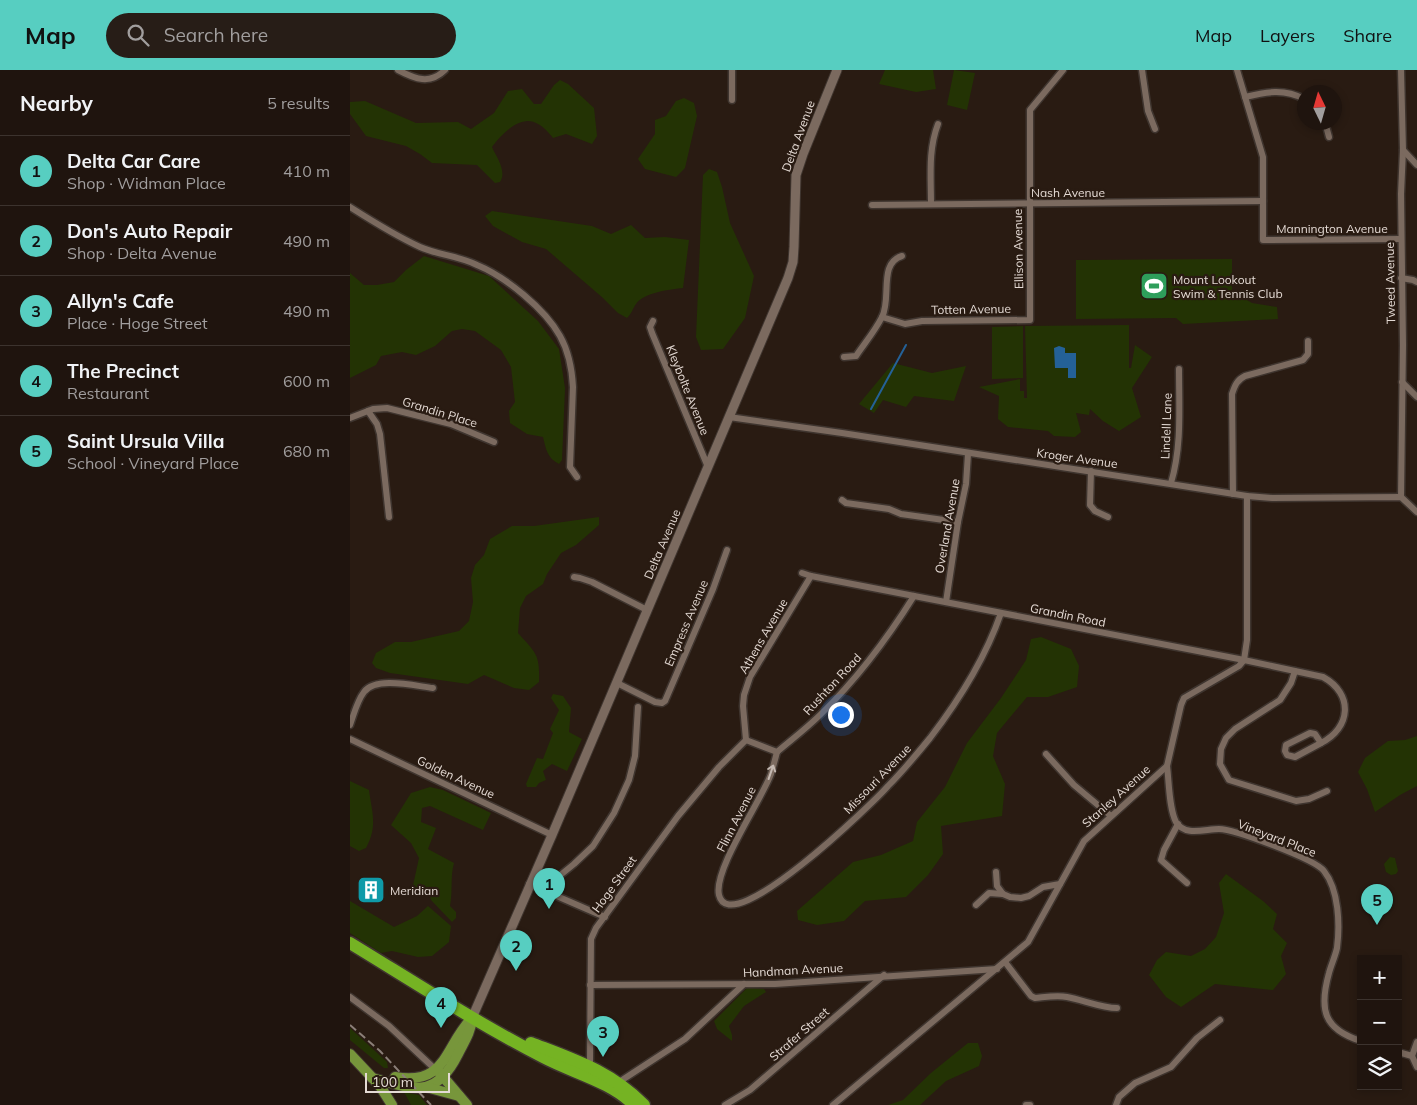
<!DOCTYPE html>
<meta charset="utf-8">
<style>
:root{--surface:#1f140e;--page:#271d17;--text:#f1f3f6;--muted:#a19e9e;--line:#3c332e;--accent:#57cec1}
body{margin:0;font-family:Mulish,sans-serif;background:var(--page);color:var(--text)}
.controls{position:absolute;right:15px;bottom:15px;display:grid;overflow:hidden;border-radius:0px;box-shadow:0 2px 8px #0003}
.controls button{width:45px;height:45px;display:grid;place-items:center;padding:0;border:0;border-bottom:1px solid var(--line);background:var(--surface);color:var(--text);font:25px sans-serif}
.compass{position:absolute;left:947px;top:15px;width:45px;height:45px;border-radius:50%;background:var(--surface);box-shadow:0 2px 8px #0003;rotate:355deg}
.scale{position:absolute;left:15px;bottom:12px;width:85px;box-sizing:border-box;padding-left:5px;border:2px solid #e4dad4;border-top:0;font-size:14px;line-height:18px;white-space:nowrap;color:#e4dad4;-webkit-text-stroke:4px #291b12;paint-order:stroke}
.you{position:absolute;left:490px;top:644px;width:18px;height:18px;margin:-12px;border:4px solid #fff;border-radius:50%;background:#1a73e8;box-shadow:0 0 0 8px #1a73e833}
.badge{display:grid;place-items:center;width:32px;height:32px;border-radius:50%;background:var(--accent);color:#111;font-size:16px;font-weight:700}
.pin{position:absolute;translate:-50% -41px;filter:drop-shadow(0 1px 2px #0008)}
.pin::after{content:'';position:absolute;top:26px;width:18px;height:15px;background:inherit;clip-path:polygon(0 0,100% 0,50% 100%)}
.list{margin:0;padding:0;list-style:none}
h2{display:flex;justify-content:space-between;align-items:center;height:65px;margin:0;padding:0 20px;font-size:21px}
h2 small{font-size:16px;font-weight:400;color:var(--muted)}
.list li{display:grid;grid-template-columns:32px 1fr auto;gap:15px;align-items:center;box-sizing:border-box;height:70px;padding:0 20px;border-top:1px solid var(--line)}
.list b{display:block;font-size:19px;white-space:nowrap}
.list p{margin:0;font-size:16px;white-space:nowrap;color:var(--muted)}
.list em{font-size:16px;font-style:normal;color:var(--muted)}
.icon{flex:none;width:28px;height:28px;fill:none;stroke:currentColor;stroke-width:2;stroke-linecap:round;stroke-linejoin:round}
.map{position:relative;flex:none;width:1067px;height:1035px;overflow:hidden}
header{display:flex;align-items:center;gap:30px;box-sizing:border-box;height:70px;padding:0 25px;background:var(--accent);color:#111}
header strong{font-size:24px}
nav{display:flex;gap:28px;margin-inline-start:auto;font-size:18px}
.search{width:350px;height:45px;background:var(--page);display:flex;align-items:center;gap:12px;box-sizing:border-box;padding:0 18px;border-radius:28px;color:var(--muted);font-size:19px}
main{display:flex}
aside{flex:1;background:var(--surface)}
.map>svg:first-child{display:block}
.green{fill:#233304}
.water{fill:#246197}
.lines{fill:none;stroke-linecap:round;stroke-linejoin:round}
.stream{stroke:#246197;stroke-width:2}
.street-casing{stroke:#3f352f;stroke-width:9}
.secondary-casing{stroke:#3f352f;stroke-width:11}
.primary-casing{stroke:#3f352f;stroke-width:12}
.highway-casing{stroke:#3f352f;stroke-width:15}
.street{stroke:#7b6a5f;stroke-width:6}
.secondary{stroke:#7b6a5f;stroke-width:9}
.primary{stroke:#77963b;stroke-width:10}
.highway{stroke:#75b323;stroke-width:12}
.rail{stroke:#8b7f78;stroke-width:2;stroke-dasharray:8 4;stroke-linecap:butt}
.oneway{stroke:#c4b8b1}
.labels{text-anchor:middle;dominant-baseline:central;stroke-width:4.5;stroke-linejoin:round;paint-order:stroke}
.street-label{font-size:12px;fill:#e4dad4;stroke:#291b12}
.poi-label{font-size:12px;fill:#e4dad4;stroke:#291b12;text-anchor:start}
</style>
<header>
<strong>Map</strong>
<div class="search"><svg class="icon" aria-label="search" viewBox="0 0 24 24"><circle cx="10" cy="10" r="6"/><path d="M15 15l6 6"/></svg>Search here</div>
<nav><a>Map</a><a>Layers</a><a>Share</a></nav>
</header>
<main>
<aside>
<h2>Nearby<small>5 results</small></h2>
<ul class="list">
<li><span class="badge">1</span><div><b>Delta Car Care</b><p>Shop · Widman Place</p></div><em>410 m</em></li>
<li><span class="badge">2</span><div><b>Don's Auto Repair</b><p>Shop · Delta Avenue</p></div><em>490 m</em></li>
<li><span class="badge">3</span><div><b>Allyn's Cafe</b><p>Place · Hoge Street</p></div><em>490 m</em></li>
<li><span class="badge">4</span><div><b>The Precinct</b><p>Restaurant</p></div><em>600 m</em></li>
<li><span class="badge">5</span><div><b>Saint Ursula Villa</b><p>School · Vineyard Place</p></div><em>680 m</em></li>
</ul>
</aside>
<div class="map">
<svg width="1067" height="1035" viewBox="0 0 1067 1035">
<rect width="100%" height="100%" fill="#291b12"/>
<g class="green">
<path d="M535,0H583L586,19L566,22L529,14Z"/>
<path d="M604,0L625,3L617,40L597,35Z"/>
<path d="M210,10L218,14L244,38L247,66L242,74L216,64L203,68C199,63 194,57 188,54C171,43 151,65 142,77C147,88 157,101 150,112L145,113L127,95L82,93L70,84L56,76L16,66L0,44V32L15,31L66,53L108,52L121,59L144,43L158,21L172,19L184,34H191L204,15Z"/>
<path d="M334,28L344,33L347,46L335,98L326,107L295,99L288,89L305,64V50L316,46L326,31Z"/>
<path d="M359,99L367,102L372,117L380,153L404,206L395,248L373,279L351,280L346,267L353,105Z"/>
<path d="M142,141L242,156L261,164L281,155L295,168L315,167L339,170L333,218C321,219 293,223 286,234C283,238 282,243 277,248L268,243L253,228L196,179L172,172L143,156L135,146Z"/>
<path d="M74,186L139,206L188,251L209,279L215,318L212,390L209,394C197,388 196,379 193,367L177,364L160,353L159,341L165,332L161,297L151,280L125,261L112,259L102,261L85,276L66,285L52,282L31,286L26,295L0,308V203L14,215H27L44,212L56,200Z"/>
<path d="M882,189V221L902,233L927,237L928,249L833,254L826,248L726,249V190Z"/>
<path d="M779,255V298H781L785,275L802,287L782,318L791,347L769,361L753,351L740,339L739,345L726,343L731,362L725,367L704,366L698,361L658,357L648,349L649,326L629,317L670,309V321H674V328H677L675,256Z"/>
<path d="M673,256V308L642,309V257Z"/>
<path d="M543,293L582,303L616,296L604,331L564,326L556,337L533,330L524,343L509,334Z"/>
<path d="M249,447V455L226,475L211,483L197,504L193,514L176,526L170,538L168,563C186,583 190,584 189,612L179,620L164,618L134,605L118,614L40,603L26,598L22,593L26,583L45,572H61L109,561L119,551L123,532L121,508L125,495L134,485L140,469L162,456H184Z"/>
<path d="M691,567L721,579L729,596L727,617L698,627H677L647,663L643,686L655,714L652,746L591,756L593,784L578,805L556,827L515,831L494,851L467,855L448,850L447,841L503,792L531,785L563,771L567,752L595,717L617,673L651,628L676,590L681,569Z"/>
<path d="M203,624L213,626L221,638L219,662L232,669L217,701L202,694L193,701L196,710L189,713L186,717H177L176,714L187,688L193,689L203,663L200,659L209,640L201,628Z"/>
<path d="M1067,666V716L1050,725L1025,742L1017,719L1008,702L1015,688L1038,671L1055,670Z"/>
<path d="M0,711L19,720C22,743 28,756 16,778L9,781L0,776Z"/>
<path d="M80,717L93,720L141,743L133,760L80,736L72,738L71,752L86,758L78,779L104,793C100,807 103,821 100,836L106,842V848L102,852L81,830L78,820H62L69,788L61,773L41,755L61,723Z"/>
<path d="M1040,787L1045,788L1048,801L1046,804L1041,805L1036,802L1034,794Z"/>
<path d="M876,804L913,831L927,844L923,859L937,873L931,886L936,904L923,920L865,914L831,937L816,927L799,905L807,890L816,882L841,886L855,879L866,867L874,843L869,813Z"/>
<path d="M0,831L44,857L67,846L78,836L101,856L99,872L82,886L68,887L42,881L31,883L0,863Z"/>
<path d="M397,918L414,919L416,922L394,936L379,956L382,965V971L367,959L364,951Z"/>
<path d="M0,958L37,992L38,998H34L0,970Z"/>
<path d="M618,973H628L632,986L629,996L596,1011L570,1035H538L553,1030L581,1003Z"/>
<path d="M54,1022L69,1025L77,1035H61Z"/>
</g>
<path class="water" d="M709,276L715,278V283H726V308H718V298H705L704,278Z"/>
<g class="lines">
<path class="stream" d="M521,339L556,275"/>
<defs>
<g id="street">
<path d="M48,0C65,9 80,15 95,0"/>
<path d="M792,0L798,41L805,59"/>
<path d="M887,0L913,87V170L1051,169"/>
<path d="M1051,0L1053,80L1051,124L1053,275L1051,427"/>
<path d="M895,27C916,22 934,18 954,29"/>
<path d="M382,30V0"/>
<path d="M975,52L979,67"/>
<path d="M1053,80L1067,95"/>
<path d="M581,134C581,107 578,80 588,54"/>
<path d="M522,135L913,131"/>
<path d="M0,137C22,151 46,166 70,177C88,185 109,186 127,195C156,207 195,239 210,266C219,282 222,299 223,317L220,397L227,407"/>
<path d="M1051,208L1063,210L1067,212"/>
<path d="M532,247L555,254L572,251L680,250V40L713,0"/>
<path d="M303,251L300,257L302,263L358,397"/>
<path d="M494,287L506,286C514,274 525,261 532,247C542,228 528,193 552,186"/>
<path d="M1052,312L1067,327"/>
<path d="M18,341L27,354L30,364L39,447"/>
<path d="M379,347L492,363L897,426L922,428L1051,427L1067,442"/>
<path d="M0,348L23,339L37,338L101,354L144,372"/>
<path d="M741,401L740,435L745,441L758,447"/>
<path d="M821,413C832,376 829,338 829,299"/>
<path d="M883,424L882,324C885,315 887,310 895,306L953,290L958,284V271"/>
<path d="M492,430L496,433L539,439L551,444L608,452"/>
<path d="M452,503L461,506L894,590L973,607C1004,624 1001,658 971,673"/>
<path d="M224,507L230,508L242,512L297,540"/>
<path d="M596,532L608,452L616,414L618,384"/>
<path d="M945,601L941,613L930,630L885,659L876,668L871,679L870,694L879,710L946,731L959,729L977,721"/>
<path d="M267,613L305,632L312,633L315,631L363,519L377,480"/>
<path d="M0,655C4,644 7,631 14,622C26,606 65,616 83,618"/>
<path d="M960,663L965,664L971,673L945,687L937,685L935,681L936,675Z"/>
<path d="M0,669L202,765"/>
<path d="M396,670L427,682C441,670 457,658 471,644C507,609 537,569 564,526"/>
<path d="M396,670L393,636L394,625L400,607L461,506"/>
<path d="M427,682C425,690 423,697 421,704C411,731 363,800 369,825C380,872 525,731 538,716C553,701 567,684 580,668C610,629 635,589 651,543"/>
<path d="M696,684L724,715L761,746"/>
<path d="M817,696C819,711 819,739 826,752C835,767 855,759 869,759C884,759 965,789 974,801C989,820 990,855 987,878C985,887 981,895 979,903C969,939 973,959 1011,971"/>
<path d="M828,754L814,780L811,790L837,813"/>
<path d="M646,802L647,816L653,824L660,827L671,828L679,826L693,817L710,814"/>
<path d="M179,814L255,847"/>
<path d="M192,820L224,794L243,776L264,743L279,710L285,686L288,637"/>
<path d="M626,835L639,823L653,824"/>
<path d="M655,892L681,926L685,928C696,927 707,925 717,927C733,930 752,938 767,938"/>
<path d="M240,915L425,914L647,899"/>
<path d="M0,927L39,956L86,1000"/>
<path d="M1067,972L1062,986L1067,997"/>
<path d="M1048,982L1062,986"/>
<path d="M238,997L240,991L241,869L246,858L328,746L369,697L396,670"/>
<path d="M266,1014L335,969L394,914"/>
<path d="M375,1035L400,1020L534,905"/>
<path d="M483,1035L678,872L734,771L817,696L831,635L834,628L889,596L894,590L897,570V426"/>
<path d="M676,1035H680"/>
<path d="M766,1035L769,1027L785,1013L821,997L847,968L870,950"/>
</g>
<path id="secondary" d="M122,948L202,765L438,208L443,192L444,177L446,105L453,84L487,0"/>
<g id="primary">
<path d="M0,984L30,1016L42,1035"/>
<path d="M89,1002L117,1035"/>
<path d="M45,1007C97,1016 94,977 122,948"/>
<path d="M22,1008C64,1019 85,1030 108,984C114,972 121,962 122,948"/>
<path d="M76,1017L109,1026"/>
</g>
<g id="highway">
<path d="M0,873C64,912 127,953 193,987C223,1003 260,1011 284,1035"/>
<path d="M181,973C225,990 260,1001 294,1035"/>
</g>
</defs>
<use href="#street" class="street-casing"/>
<use href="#secondary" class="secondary-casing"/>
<use href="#primary" class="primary-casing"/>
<use href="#highway" class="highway-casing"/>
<use href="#street" class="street"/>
<use href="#secondary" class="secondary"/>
<use href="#primary" class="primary"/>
<use href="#highway" class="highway"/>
<path class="rail" d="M0,955L30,981L81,1035"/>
</g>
<defs><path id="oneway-shaft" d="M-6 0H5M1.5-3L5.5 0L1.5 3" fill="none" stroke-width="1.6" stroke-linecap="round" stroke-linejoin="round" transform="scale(1.25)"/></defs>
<use class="oneway" href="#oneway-shaft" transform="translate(421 702) rotate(-71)"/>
<defs>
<symbol id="stadium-square" viewBox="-11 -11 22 22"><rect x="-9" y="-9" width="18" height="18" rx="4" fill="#2e9e5b" stroke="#291b12"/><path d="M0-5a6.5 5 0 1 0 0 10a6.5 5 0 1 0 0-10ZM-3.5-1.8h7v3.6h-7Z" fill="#fff"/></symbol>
<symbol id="building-square" viewBox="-11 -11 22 22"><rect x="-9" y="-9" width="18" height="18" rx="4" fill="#0f9aa8" stroke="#291b12"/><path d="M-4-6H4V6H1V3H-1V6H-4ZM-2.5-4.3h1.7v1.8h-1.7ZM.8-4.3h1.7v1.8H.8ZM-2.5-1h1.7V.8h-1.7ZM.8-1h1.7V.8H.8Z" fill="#fff"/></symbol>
</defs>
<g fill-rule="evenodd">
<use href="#stadium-square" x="788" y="200" width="32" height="32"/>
<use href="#building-square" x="5" y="804" width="32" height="32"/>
</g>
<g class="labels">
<g class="street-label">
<text transform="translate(448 66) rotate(-70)">Delta Avenue</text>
<text x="718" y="122">Nash Avenue</text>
<text x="982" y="158">Mannington Avenue</text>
<text transform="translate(668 179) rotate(-91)">Ellison Avenue</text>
<text transform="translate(1040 213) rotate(-91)">Tweed Avenue</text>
<text transform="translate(621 239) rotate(-1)">Totten Avenue</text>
<text transform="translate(338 320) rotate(68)">Kleybolte Avenue</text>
<text transform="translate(90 342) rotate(17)">Grandin Place</text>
<text transform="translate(816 356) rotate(-88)">Lindell Lane</text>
<text transform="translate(727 388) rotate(8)">Kroger Avenue</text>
<text transform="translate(597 456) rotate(-80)">Overland Avenue</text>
<text transform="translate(312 474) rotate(-67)">Delta Avenue</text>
<text transform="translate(718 545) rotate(11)">Grandin Road</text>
<text transform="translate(336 553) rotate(-67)">Empress Avenue</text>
<text transform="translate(413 566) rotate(-60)">Athens Avenue</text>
<text transform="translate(482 614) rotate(-47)">Rushton Road</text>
<text transform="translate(106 707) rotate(25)">Golden Avenue</text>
<text transform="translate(527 709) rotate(-46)">Missouri Avenue</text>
<text transform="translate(766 726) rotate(-42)">Stanley Avenue</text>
<text transform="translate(386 749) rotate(-63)">Flinn Avenue</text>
<text transform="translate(927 768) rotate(21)">Vineyard Place</text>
<text transform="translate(264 814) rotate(-54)">Hoge Street</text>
<text transform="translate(443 900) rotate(-3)">Handman Avenue</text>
<text transform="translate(449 964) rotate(-41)">Strafer Street</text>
</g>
<g class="poi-label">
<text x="823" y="209">Mount Lookout<tspan x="823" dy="14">Swim &amp; Tennis Club</tspan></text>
<text x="40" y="820">Meridian</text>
</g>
</g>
</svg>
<div class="controls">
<button>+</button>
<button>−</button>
<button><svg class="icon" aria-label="layers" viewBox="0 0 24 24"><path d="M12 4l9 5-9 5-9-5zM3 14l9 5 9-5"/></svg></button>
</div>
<svg class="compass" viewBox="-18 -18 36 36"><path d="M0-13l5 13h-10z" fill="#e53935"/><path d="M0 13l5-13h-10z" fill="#a19e9e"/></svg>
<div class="scale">100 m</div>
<div class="you"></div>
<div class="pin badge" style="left:199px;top:839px">1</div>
<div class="pin badge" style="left:166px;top:901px">2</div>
<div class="pin badge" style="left:253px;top:987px">3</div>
<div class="pin badge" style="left:91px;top:958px">4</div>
<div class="pin badge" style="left:1027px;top:855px">5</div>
</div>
</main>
